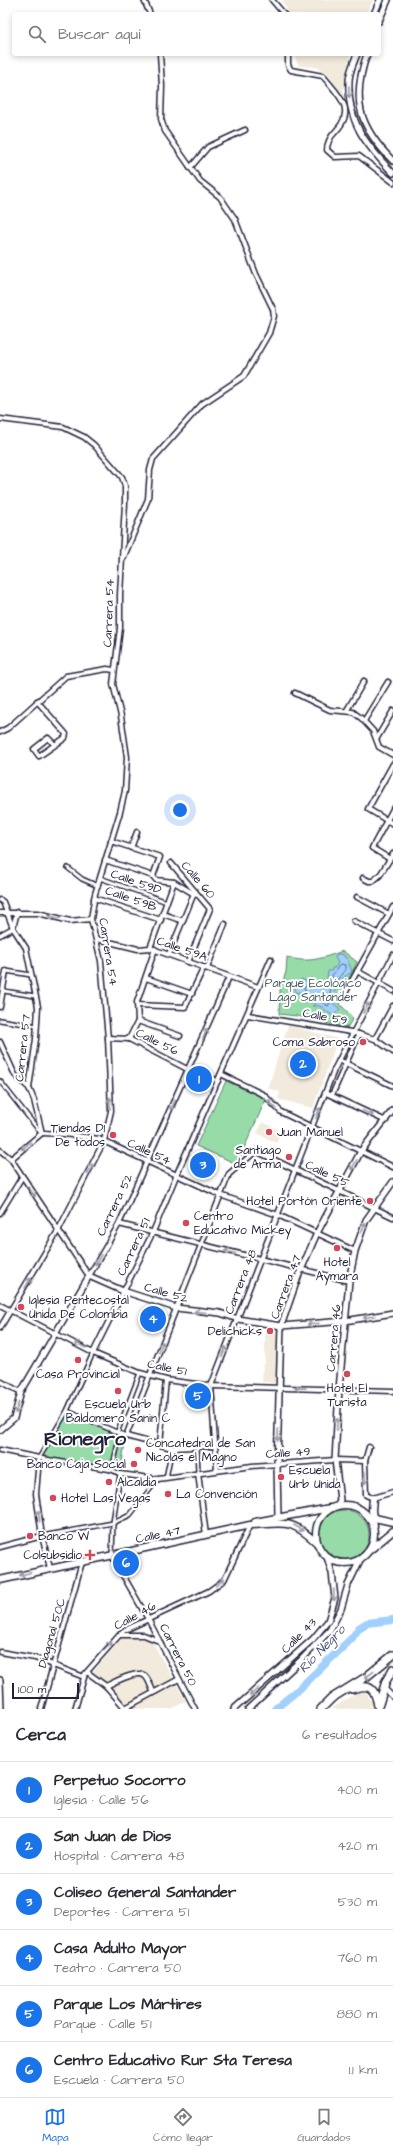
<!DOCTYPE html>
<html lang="es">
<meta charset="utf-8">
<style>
:root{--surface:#fff;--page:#f2f2f3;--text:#2b2b33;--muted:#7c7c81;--line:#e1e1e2;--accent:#1a73e8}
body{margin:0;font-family:"Architects Daughter",sans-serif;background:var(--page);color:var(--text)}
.scale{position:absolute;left:12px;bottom:10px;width:67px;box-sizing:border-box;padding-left:4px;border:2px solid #22223b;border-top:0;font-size:11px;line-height:14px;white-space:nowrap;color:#22223b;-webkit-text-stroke:3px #fff;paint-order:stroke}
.you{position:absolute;left:180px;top:810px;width:14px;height:14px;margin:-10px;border:3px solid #fff;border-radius:50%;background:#1a73e8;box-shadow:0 0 0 6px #1a73e833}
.badge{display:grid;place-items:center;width:26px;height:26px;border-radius:50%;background:var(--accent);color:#fff;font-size:13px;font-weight:700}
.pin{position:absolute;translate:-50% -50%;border:2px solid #fff;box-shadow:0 1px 4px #0006}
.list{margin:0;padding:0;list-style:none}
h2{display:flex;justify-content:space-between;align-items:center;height:52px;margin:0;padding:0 16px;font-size:17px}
h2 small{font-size:13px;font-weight:400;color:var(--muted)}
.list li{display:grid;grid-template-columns:26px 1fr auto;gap:12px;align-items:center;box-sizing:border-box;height:56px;padding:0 16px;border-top:1px solid var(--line)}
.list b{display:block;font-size:15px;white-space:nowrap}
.list p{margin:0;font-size:13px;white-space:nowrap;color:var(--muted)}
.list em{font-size:13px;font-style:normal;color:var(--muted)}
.icon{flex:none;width:22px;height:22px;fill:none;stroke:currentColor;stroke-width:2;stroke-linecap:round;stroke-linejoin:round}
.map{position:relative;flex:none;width:393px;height:1709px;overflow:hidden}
.search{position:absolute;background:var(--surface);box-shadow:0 2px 6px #0003;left:12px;right:12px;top:12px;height:44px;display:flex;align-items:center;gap:10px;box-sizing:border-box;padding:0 14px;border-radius:4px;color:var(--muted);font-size:15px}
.sheet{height:388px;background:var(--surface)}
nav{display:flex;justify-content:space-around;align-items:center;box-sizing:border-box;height:56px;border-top:1px solid var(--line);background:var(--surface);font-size:11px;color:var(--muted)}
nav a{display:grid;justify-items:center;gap:2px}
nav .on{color:var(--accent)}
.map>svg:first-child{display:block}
.built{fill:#f2eadc}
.green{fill:#97dca8;stroke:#5c7f72}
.water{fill:#a1d0fd;stroke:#6e8aaf}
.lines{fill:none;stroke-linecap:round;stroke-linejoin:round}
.shore{stroke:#556889;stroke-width:1}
.river{stroke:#a1d0fd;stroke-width:8}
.pedestrian-casing{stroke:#22223b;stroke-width:6}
.minor-casing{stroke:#22223b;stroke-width:7}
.tertiary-casing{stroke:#22223b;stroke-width:8}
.secondary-casing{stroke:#22223b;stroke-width:9}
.primary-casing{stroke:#22223b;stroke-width:10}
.pedestrian{stroke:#fff;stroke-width:3}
.minor{stroke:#fff;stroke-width:4}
.tertiary{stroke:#fff;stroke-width:5}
.secondary{stroke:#fff;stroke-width:6}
.primary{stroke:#fff;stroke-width:7}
.oneway{stroke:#9c9ca7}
.poi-dot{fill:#d1495b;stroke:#fff;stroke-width:1.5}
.labels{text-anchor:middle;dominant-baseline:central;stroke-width:4;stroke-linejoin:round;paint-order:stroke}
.street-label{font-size:12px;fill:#22223b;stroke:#fff}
.park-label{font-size:12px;fill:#455a5c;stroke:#fff}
.poi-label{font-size:12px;fill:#22223b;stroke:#fff;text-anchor:start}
.water-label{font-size:13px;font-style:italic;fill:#485675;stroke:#fff}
.town-label{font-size:20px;font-weight:bold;fill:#22223b;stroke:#fff}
</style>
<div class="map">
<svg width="393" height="1709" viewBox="0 0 393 1709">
<rect width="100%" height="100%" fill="#fff"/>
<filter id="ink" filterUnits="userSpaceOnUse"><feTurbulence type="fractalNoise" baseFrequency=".025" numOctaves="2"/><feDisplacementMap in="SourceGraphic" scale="8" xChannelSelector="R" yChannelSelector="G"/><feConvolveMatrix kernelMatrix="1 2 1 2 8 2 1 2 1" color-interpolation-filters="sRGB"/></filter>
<g filter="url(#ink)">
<g class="built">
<path d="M282,0H373L366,14H289Z"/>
<path d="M293,54H350L342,98L330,77L317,67L299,66Z"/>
<path d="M288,1025L338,1039L313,1108L278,1099L280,1092L268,1088Z"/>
<path d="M263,1122L282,1132L276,1143L257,1133Z"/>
<path d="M265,1330H277V1383L262,1382L263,1364H265Z"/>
<path d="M123,1637L151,1640L186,1701L171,1709H124L105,1684L92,1673Z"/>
<path d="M360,1691L366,1693L372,1702V1709H331Z"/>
</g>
<g class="green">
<path d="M343,951L357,962L342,993L340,1004L353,1018L347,1028L297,1016L279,1014L280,990L286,972L287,957C309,964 322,958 343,951Z"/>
<path d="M226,1081L266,1099L237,1164L196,1146Z"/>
<path d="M188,1387L209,1392V1403L186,1398Z"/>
<path d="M67,1411L126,1436L120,1474L39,1458Z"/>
<circle cx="344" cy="1535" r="25"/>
</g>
<path class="water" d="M337,954L344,955L345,958H347L352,972C338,980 334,986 333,1003L340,1009L333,1016L320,1006H312L315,1004L312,1001L303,1002V993L295,992V988L301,985V979L311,983L312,981L318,983L327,980L328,971H332V968H335L338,963L335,957Z"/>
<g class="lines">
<g class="shore">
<path d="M341,964L345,965V970L337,980L333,982L332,976Z"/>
<path d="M326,984L331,985L329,1005L328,1006L314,997H308L304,988L306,986L318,987Z"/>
</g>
<path class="river" d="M275,1709L298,1690L352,1638L359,1628L367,1623L393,1620"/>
<defs>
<g id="pedestrian">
<path d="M68,868L82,879L98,886"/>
<path d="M100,878L167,902"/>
<path d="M6,971L31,975"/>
<path d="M4,991L35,996"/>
<path d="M0,1020L37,1026"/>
<path d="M0,1081L41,1133"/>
<path d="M93,1353L67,1411L39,1458L112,1470L120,1474L113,1523L112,1556"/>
<path d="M67,1411L126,1436"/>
<path d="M117,1433L140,1373"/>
<path d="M197,1447L198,1473"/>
<path d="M112,1470L119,1439L126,1436"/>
<path d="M166,1478L172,1448"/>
<path d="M42,1536L113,1523L130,1515L158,1479"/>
</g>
<g id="minor">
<path d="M144,0L150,14"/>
<path d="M272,0L284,14"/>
<path d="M288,54V65L291,70L323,76C338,95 357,109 336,131C330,137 327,142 327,150L335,157L359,156L393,182"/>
<path d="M190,168L208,147L245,130"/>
<path d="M0,419L63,427L84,437L94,445L122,477L125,486V503L120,595V628L113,684L121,716L127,757L125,791L120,812L95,894L91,919L101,961L108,1038L111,1111L104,1141L59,1229L0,1328"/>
<path d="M123,559L148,499L150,470L153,459L202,404L244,376L269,333L274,316L273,309L256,274L235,219L220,197L200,181L165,131L161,119L162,86L160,54"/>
<path d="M295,693L330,710L353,712L361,718L373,731L379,747L393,755"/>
<path d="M37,701L66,734L65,738L39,756L34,749L48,738L55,745"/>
<path d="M347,710L364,681"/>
<path d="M364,721L388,682"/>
<path d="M0,732L8,728L66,676L107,669L114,670"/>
<path d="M377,738L393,711"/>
<path d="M393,764L368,809L393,824"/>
<path d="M111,841L160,857L153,876"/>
<path d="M131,848L137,832"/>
<path d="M390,859L372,848L393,809"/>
<path d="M105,860L153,876"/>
<path d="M171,863L210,909L188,962"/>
<path d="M153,876L156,880L174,882L194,894"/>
<path d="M363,878L369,881H373L380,875L393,854"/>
<path d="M357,897L389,914"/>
<path d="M94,898L161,920"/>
<path d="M0,900L3,902L13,928L26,948L38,1007L36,1039L29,1088L34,1100L42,1133"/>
<path d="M0,913H38L70,921L91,919"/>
<path d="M163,914L183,921"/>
<path d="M354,921L393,941"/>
<path d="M0,935L13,928L17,912"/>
<path d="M97,939L138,949L150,948L258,987"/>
<path d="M150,948L174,882"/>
<path d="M169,954L195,891"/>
<path d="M207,968L225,924"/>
<path d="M357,971L393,991"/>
<path d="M146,978L192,994"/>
<path d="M344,995L393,907"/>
<path d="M137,1005L185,1007L204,967"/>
<path d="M0,1007L6,971"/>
<path d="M248,1015L351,1032L375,1039L393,1052"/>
<path d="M138,1021L180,1036"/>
<path d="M108,1038L129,1039L189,1070L218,1081"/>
<path d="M129,1039L138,1021L137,1002L155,949"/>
<path d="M375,1039L393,1006"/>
<path d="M0,1042L15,1075L29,1088"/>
<path d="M339,1060L393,1086"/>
<path d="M221,1074L264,1095L281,1112L393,1167"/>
<path d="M326,1093L386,1121"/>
<path d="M332,1095L359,1034"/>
<path d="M42,1133L64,1134L99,1139L220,1195L278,1215L355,1251"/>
<path d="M0,1150L11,1159L89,1276L119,1224L229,977"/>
<path d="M11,1159L42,1133"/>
<path d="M0,1213L22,1177"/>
<path d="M119,1224L349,1281"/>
<path d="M0,1305L93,1353L140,1373L166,1380L211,1386L393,1391"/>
<path d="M93,1353L153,1232L176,1176L271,959"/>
<path d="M0,1381L21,1392"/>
<path d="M160,1444L166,1380"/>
<path d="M215,1446L172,1448L126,1436L229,1174L256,1151L393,1217"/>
<path d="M369,1447L365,1461L366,1495L373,1498L393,1492"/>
<path d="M0,1450L39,1458L36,1494L42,1536L50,1568"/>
<path d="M217,1470L211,1386L334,1070L393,955"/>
<path d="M198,1473L206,1535"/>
<path d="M120,1474L158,1479L252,1466L335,1460L365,1461"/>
<path d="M0,1547L42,1536"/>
<path d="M112,1556L148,1619L195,1709"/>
<path d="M120,1635H144L159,1641"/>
<path d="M0,1652L35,1658L84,1677"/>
<path d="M87,1672L106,1686L126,1709"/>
<path d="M106,1686C113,1683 138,1669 145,1676C149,1679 151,1688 154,1693"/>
<path d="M384,1688L393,1697"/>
<path d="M125,1708L179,1679"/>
<path d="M41,1709L82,1562"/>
<path d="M75,1709L85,1674L123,1631L209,1591L224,1580L250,1525"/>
</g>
<g id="tertiary">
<path d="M374,14L380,0"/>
<path d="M379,21L388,0"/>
<path d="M357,54C354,62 349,72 349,81C347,122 366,145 393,173"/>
<path d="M367,54C351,100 359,127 393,161"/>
<path d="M0,1430L14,1418L21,1392L89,1276L123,1291L176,1308L220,1313L238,1319L281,1326L345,1321L393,1313"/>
<path d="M338,1506L340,1500L335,1460L339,1389L349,1281L355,1251L366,1220L393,1182"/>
<path d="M278,1517L277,1465L281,1326L298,1277L317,1233L361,1151L393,1110"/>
<path d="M0,1680L1,1709"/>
<path d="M234,1709L313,1639L328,1621L335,1598L332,1573L327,1557"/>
<path d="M248,1709L301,1660L330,1630L341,1609L348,1585L361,1558"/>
</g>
<g id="secondary">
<path d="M373,1498L372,1510L374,1526"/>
<circle cx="345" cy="1534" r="29"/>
<path d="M370,1517L393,1522"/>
<path d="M255,1522L330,1508"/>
<path d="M370,1550L393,1531"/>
<path d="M0,1580L250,1525C284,1524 289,1517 317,1543"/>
</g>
<g id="primary">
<path d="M352,1689C370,1683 375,1688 378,1706"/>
<path d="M379,1704L386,1681L393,1669"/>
<path d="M321,1709L332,1698L366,1677L393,1655"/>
</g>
</defs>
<use href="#pedestrian" class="pedestrian-casing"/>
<use href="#minor" class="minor-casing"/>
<use href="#tertiary" class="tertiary-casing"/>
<use href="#secondary" class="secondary-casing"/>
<use href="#primary" class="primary-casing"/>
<use href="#pedestrian" class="pedestrian"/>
<use href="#minor" class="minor"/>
<use href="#tertiary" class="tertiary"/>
<use href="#secondary" class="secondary"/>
<use href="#primary" class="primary"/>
</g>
<defs><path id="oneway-shaft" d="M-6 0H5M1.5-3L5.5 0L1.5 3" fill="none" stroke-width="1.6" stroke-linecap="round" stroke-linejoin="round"/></defs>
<g class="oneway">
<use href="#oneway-shaft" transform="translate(349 92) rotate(88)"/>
<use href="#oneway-shaft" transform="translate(54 917) rotate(-165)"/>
<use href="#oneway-shaft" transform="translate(366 1008) rotate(-60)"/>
<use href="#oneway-shaft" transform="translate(205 1034) rotate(-67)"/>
<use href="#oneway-shaft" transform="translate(110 1103) rotate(-92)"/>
<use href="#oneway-shaft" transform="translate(272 1104) rotate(-135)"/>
<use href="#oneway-shaft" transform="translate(173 1105) rotate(115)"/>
<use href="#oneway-shaft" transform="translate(318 1113) rotate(-69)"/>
<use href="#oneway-shaft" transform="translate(368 1113) rotate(26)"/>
<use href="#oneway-shaft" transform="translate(26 1146) rotate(141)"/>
<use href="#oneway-shaft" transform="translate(354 1165) rotate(119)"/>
<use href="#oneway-shaft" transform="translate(90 1169) rotate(-63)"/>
<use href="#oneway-shaft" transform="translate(32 1192) rotate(55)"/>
<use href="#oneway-shaft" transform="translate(363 1228) rotate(-67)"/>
<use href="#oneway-shaft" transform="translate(230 1252) rotate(-166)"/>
<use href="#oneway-shaft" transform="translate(98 1260) rotate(120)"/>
<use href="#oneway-shaft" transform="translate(28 1283) rotate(-60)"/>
<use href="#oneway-shaft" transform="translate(200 1312) rotate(-175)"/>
<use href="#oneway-shaft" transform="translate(369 1317) rotate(171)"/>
<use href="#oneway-shaft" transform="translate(313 1324) rotate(174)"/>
<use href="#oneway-shaft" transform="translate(80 1345) rotate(-151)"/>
<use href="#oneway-shaft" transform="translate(161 1347) rotate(-69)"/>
<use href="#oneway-shaft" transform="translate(224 1352) rotate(-68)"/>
<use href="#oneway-shaft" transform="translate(300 1388) rotate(-179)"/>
<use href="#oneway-shaft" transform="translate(17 1408) rotate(106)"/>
<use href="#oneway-shaft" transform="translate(337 1424) rotate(-87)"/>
<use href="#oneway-shaft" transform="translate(278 1435) rotate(93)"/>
<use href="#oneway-shaft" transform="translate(365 1478) rotate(91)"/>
<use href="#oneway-shaft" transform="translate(39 1516) rotate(-97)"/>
<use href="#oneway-shaft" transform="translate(299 1528) rotate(30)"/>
<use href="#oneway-shaft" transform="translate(25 1574) rotate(166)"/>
<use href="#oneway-shaft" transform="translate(220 1582) rotate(-42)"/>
<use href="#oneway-shaft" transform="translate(334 1595) rotate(88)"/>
<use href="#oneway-shaft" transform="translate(108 1646) rotate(-48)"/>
<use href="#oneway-shaft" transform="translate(369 1675) rotate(143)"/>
<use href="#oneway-shaft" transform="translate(254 1692) rotate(138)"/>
</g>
</g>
<g class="poi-dot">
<circle cx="363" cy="1042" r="4"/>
<circle cx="269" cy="1132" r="4"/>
<circle cx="113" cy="1135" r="4"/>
<circle cx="289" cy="1157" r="4"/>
<circle cx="370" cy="1201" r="4"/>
<circle cx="186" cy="1223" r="4"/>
<circle cx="337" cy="1248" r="4"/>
<circle cx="21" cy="1307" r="4"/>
<circle cx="270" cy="1331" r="4"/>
<circle cx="78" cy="1360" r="4"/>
<circle cx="347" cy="1374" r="4"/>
<circle cx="118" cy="1391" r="4"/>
<circle cx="138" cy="1450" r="4"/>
<circle cx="134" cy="1464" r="4"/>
<circle cx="281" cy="1477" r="4"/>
<circle cx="109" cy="1482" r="4"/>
<circle cx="168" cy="1494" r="4"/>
<circle cx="53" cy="1498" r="4"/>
<circle cx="30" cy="1536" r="4"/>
<path d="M88 1549h4v4h4v4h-4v4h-4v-4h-4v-4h4z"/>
</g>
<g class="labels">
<g class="street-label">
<text transform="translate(109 613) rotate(-88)">Carrera 54</text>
<text transform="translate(198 880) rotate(49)">Calle 60</text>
<text transform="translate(136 882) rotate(19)">Calle 59D</text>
<text transform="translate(131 899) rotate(19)">Calle 59B</text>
<text transform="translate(182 949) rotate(19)">Calle 59A</text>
<text transform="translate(108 952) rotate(81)">Carrera 54</text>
<text transform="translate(325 1017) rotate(10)">Calle 59</text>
<text transform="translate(157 1042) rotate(26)">Calle 56</text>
<text transform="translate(23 1048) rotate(-84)">Carrera 57</text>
<text transform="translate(149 1152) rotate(25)">Calle 54</text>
<text transform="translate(327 1174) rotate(25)">Calle 55</text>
<text transform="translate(115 1205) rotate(-64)">Carrera 52</text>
<text transform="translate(134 1247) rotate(-65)">Carrera 51</text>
<text transform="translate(241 1282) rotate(-69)">Carrera 48</text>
<text transform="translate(286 1287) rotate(-70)">Carrera 47</text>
<text transform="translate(166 1293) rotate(16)">Calle 52</text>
<text transform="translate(334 1338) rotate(-85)">Carrera 46</text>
<text transform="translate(167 1368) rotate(12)">Calle 51</text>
<text transform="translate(288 1453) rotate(-4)">Calle 49</text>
<text transform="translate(158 1535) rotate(-12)">Calle 47</text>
<text transform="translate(135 1616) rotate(-29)">Calle 46</text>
<text transform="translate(52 1633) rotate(-74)">Diagonal 50C</text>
<text transform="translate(299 1636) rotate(-45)">Calle 43</text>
<text transform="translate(178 1655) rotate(63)">Carrera 50</text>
</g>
<g class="park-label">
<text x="313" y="983">Parque Ecológico<tspan x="313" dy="14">Lago Santander</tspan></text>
</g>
<g class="poi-label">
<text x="355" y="1042" text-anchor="end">Coma Sabroso</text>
<text x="105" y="1128" text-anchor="end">Tiendas D1<tspan x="105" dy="14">De todos</tspan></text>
<text x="277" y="1132">Juan Manuel</text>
<text x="281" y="1150" text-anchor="end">Santiago<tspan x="281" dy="14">de Arma</tspan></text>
<text x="362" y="1201" text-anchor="end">Hotel Portón Oriente</text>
<text x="194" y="1216">Centro<tspan x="194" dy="14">Educativo Mickey</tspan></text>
<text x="337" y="1262" text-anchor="middle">Hotel<tspan x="337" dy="14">Aymara</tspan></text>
<text x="29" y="1300">Iglesia Pentecostal<tspan x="29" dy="14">Unida De Colombia</tspan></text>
<text x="262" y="1331" text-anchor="end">Delichicks</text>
<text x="78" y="1374" text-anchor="middle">Casa Provincial</text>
<text x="347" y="1388" text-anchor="middle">Hotel El<tspan x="347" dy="14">Turista</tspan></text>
<text x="118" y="1404" text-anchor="middle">Escuela Urb<tspan x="118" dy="14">Baldomero Sanin C</tspan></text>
<text x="146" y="1443">Concatedral de San<tspan x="146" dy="14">Nicolás el Magno</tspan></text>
<text x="126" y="1464" text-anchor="end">Banco Caja Social</text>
<text x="289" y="1470">Escuela<tspan x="289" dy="14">Urb Unida</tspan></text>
<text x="117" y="1482">Alcaldía</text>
<text x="176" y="1494">La Convención</text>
<text x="61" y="1498">Hotel Las Vegas</text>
<text x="38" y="1536">Banco W</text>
<text x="82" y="1555" text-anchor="end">Colsubsidio</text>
</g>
<g class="water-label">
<text transform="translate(322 1649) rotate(-46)">Río Negro</text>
</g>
<g class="town-label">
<text x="85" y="1439">Rionegro</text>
</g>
</g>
</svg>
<div class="scale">100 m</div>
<div class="you"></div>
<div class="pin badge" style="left:199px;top:1079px">1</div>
<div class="pin badge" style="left:303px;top:1064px">2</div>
<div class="pin badge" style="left:203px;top:1165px">3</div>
<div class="pin badge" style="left:153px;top:1319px">4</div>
<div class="pin badge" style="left:198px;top:1396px">5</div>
<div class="pin badge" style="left:126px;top:1563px">6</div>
<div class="search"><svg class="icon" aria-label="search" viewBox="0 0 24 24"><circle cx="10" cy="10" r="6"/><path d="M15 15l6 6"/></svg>Buscar aquí</div>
</div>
<section class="sheet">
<h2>Cerca<small>6 resultados</small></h2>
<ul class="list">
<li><span class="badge">1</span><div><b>Perpetuo Socorro</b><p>Iglesia · Calle 56</p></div><em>400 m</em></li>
<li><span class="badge">2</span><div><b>San Juan de Dios</b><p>Hospital · Carrera 48</p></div><em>420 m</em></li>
<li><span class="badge">3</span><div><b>Coliseo General Santander</b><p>Deportes · Carrera 51</p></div><em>530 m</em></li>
<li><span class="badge">4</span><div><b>Casa Adulto Mayor</b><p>Teatro · Carrera 50</p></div><em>760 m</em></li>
<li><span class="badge">5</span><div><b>Parque Los Mártires</b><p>Parque · Calle 51</p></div><em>880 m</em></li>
<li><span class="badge">6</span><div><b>Centro Educativo Rur Sta Teresa</b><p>Escuela · Carrera 50</p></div><em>1.1 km</em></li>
</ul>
</section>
<nav>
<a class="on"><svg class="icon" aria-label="map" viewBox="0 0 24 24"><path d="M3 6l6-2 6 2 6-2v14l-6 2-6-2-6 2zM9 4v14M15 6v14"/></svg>Mapa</a>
<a><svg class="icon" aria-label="directions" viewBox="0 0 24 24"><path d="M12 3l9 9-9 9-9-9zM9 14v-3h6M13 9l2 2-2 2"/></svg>Cómo llegar</a>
<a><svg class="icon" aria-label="saved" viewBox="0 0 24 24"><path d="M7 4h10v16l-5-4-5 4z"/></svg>Guardados</a>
</nav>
